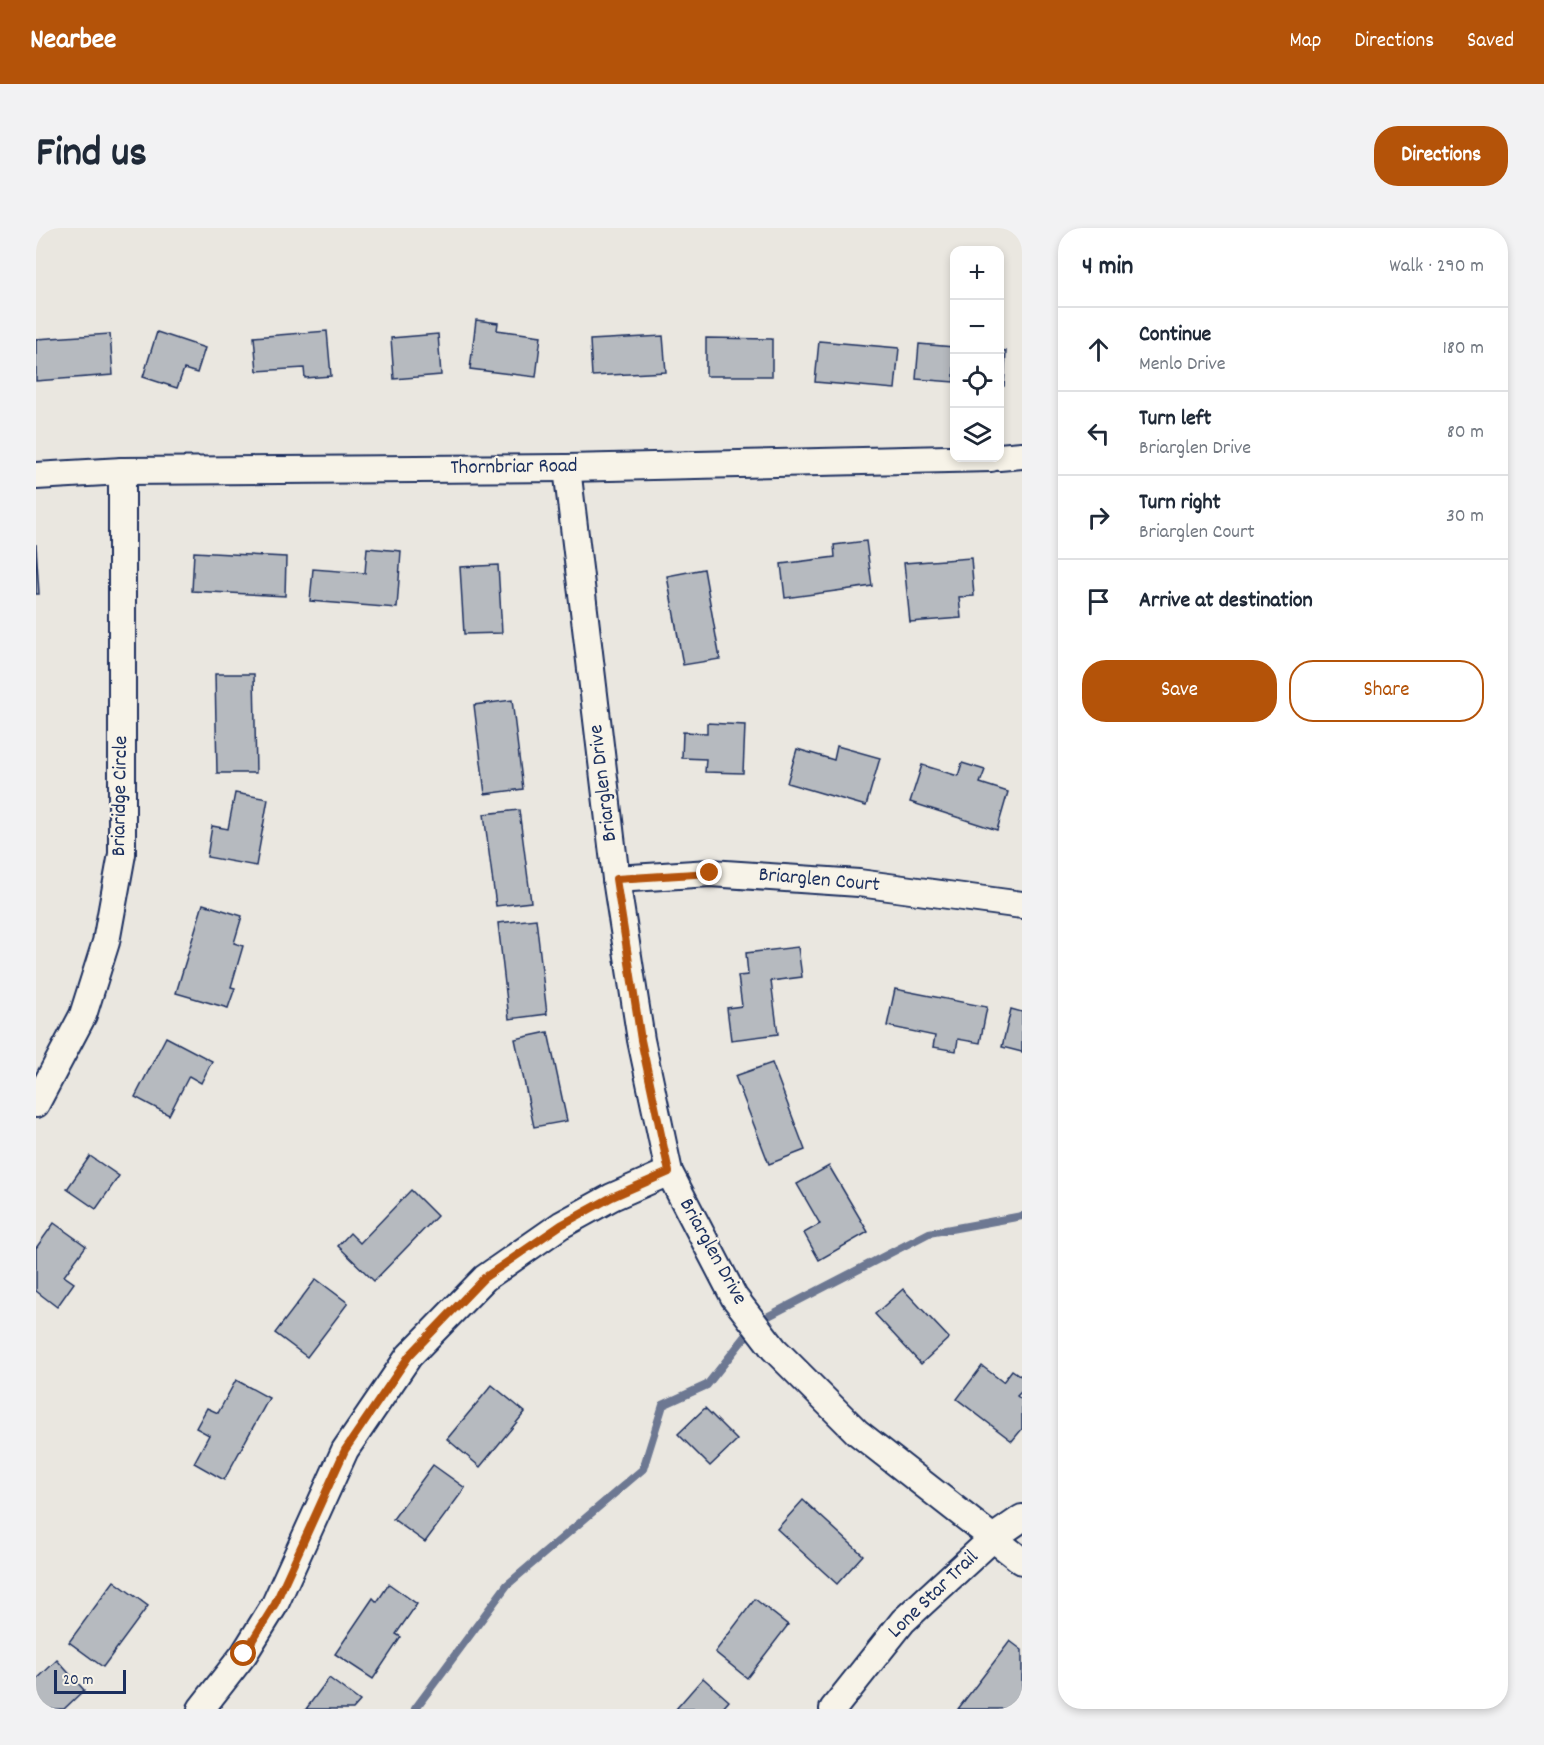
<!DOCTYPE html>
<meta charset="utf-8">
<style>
:root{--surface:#fff;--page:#f2f2f3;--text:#1f2937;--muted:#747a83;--line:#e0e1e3;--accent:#b45309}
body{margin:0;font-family:Dekko,sans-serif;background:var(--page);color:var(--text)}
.controls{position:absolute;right:18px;top:18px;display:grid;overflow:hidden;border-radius:12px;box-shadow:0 3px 9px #0003}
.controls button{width:54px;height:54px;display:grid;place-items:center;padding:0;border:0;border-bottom:2px solid var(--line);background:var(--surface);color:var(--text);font:30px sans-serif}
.scale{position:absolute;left:18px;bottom:15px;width:72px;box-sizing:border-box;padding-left:6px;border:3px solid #1b2f5e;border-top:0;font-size:16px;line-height:21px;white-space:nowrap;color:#1b2f5e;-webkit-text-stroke:4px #f7f3e8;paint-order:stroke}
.stop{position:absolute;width:18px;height:18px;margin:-14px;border:4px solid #b45309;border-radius:50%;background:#fff}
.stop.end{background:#b45309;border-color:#fff;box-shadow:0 2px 6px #0008}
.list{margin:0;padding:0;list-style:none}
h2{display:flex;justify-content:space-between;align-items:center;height:78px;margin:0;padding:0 24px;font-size:26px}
h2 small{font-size:20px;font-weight:400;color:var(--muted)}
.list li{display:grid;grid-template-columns:39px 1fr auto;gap:18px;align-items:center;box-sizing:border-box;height:84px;padding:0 24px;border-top:2px solid var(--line)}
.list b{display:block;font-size:22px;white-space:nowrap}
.list p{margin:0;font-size:20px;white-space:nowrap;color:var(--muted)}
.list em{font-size:20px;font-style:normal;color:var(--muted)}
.actions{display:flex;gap:12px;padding:18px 24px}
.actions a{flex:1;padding:14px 0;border:2px solid var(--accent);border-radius:24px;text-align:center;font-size:21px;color:var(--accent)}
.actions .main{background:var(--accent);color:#fff}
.icon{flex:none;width:33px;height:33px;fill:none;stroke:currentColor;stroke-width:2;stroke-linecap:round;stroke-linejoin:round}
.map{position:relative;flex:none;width:986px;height:1481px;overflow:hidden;border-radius:24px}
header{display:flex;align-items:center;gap:36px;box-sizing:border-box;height:84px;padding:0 30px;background:var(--accent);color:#fff}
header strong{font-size:28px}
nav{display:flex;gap:33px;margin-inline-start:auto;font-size:21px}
.intro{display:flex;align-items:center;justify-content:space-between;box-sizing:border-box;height:144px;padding:0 36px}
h1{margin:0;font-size:42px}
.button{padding:15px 27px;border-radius:24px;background:var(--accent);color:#fff;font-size:21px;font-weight:700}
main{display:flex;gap:36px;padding:0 36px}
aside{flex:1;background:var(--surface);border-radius:24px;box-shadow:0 3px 9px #0003}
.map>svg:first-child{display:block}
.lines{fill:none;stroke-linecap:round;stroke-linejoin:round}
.stream{stroke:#6d7892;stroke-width:8}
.building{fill:#b6babf;stroke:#1b2f5e;stroke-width:1.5}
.street-casing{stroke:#1b2f5e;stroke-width:30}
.street{stroke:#f7f3e8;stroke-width:26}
.route{stroke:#b45309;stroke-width:8}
.labels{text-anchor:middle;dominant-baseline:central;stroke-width:4.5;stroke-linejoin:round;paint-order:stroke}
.street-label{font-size:21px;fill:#1b2f5e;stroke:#f7f3e8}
</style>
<header>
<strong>Nearbee</strong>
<nav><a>Map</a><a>Directions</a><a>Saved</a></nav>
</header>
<div class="intro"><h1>Find us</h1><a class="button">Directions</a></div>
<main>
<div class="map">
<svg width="986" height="1481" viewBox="0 0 986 1481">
<rect width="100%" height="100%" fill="#eae7e0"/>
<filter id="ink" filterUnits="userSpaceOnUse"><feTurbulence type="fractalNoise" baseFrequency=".0167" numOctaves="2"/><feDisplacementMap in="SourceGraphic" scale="12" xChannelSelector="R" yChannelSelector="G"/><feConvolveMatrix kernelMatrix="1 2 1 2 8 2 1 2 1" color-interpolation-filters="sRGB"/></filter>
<g filter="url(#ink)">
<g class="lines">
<path class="stream" d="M379,1481L471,1357L607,1241L627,1177L671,1157L721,1094L893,1005L986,988"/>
</g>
<g class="building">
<path d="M440,92L462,95L461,102L505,108L500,149L434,141Z"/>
<path d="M291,103L295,148L269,150L268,140L221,143L218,109Z"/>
<path d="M121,104L169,120L161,145L148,141L141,160L107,149Z"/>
<path d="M74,106L77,147L0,153V111Z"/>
<path d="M402,106L405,147L358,151L355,110Z"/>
<path d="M627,108L630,144L556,148L554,112Z"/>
<path d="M670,110L736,111V148H670Z"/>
<path d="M783,113L863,120L859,161L779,154Z"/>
<path d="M883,116L918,119V154L880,151Z"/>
<path d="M963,122L970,123L968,158H963Z"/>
<path d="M830,313L836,358L749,370L745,336L799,329L798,317Z"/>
<path d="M0,316L3,366H0Z"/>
<path d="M331,320L365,323L361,380L274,373L277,341L329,345Z"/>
<path d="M158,324L250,329L249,368L156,363Z"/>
<path d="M935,330L938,368L923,369L925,390L874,394L868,335Z"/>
<path d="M462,337L466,405L428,406L424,339Z"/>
<path d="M668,341L684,431L647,437L631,348Z"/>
<path d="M179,446H218L220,545H181Z"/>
<path d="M476,472L487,561L449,566L438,477Z"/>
<path d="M671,495L709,497L707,545L669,544L670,531L646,530L647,504L671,505Z"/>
<path d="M801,518L844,530L830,578L751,555L761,521L798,532Z"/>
<path d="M926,535L949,542L944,555L972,564L961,602L874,574L886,537L922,548Z"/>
<path d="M199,565L232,571L220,638L171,629L176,598L192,601Z"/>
<path d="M483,582L495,674L460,678L448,586Z"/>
<path d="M167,676L206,688L198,715L207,718L195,759L199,760L192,780L140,765Z"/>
<path d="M500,691L511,786L473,791L462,695Z"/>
<path d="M762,719L766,749L735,753L742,806L695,812L691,780L706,778L702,748L712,747L710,725Z"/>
<path d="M859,761L951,779L944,815L922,811L920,823L897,819L899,808L851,798Z"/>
<path d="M975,781L986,784V824L966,819Z"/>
<path d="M512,804L531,893L498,899L479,811Z"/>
<path d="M130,809L176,833L165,855L153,848L133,887L99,869Z"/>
<path d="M736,835L769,922L733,936L699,848Z"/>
<path d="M54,928L83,948L60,981L31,961Z"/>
<path d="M793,938L832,1004L783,1032L768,1005L784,996L761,956Z"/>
<path d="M375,962L401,988L338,1053L302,1018L314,1005L324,1015Z"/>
<path d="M18,995L50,1018L28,1048L38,1055L21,1079L0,1063V1020Z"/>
<path d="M280,1051L312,1075L271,1129L239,1105Z"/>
<path d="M867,1061L913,1110L885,1136L839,1086Z"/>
<path d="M946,1138L967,1154L976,1142L986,1149V1163L981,1168L986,1172V1201L976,1213L921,1171Z"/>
<path d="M200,1152L233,1170L188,1252L158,1235L173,1207L160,1200L171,1180L182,1185Z"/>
<path d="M456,1157L489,1184L444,1239L411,1211Z"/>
<path d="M669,1180L701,1212L674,1238L642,1206Z"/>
<path d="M397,1237L429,1260L389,1314L357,1291Z"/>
<path d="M767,1272L827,1327L801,1356L741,1301Z"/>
<path d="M78,1353L112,1378L67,1439L33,1414Z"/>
<path d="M353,1356L381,1376L360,1406L365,1409L337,1451L299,1426L337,1370L341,1374Z"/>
<path d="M719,1371L752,1397L711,1450L679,1424Z"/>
<path d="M974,1413L986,1422V1464L973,1481H922Z"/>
<path d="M21,1432L48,1462L28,1481H0V1452Z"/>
<path d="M293,1450L324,1473L317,1481H270Z"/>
<path d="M667,1450L693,1473L686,1481H640Z"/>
</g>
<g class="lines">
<defs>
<g id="street">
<path d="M963,229L986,227"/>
<path d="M531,240L580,651L605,812L633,944L698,1069L738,1121L821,1204L986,1333"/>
<path d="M0,248L86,243L531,240L955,230"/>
<path d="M580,651L674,645L823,655L986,677"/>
<path d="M0,876L47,787L70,714L86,626V243"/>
<path d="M165,1481L208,1426L239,1376L309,1222L373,1128L449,1050L525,997L576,969L633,944"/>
<path d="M797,1481L867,1393L957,1310L986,1290"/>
</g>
</defs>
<use href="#street" class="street-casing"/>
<use href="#street" class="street"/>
</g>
</g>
<g class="lines" filter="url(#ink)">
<path class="route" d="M208,1426L239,1376L309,1222L373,1128L448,1050L525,997L576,969L633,944L605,812L580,651L674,645"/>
</g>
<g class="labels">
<g class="street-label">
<text transform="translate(478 240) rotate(-1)">Thornbriar Road</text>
<text transform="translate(568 555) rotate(-97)">Briarglen Drive</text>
<text transform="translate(85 568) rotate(-89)">Briaridge Circle</text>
<text transform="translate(783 653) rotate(5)">Briarglen Court</text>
<text transform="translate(676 1024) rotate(61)">Briarglen Drive</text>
<text transform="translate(898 1367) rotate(-44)">Lone Star Trail</text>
</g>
</g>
</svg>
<div class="controls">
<button>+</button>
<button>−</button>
<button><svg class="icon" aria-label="locate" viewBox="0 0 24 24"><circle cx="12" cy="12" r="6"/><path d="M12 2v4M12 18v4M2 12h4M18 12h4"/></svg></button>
<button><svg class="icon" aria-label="layers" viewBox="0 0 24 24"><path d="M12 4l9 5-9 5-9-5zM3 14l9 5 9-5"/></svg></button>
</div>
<div class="scale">20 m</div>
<div class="stop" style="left:208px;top:1426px"></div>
<div class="stop end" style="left:674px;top:645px"></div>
</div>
<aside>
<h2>4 min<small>Walk · 290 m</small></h2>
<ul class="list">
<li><svg class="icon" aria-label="ahead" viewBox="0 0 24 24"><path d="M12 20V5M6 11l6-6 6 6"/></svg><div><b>Continue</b><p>Menlo Drive</p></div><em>180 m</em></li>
<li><svg class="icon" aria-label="left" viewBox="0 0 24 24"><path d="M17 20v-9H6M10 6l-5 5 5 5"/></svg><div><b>Turn left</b><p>Briarglen Drive</p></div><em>80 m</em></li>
<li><svg class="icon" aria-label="right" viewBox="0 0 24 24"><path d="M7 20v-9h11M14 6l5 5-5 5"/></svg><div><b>Turn right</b><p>Briarglen Court</p></div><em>30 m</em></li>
<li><svg class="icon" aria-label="arrive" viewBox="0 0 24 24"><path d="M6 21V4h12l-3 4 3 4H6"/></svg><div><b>Arrive at destination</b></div></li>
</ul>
<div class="actions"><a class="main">Save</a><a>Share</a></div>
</aside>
</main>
